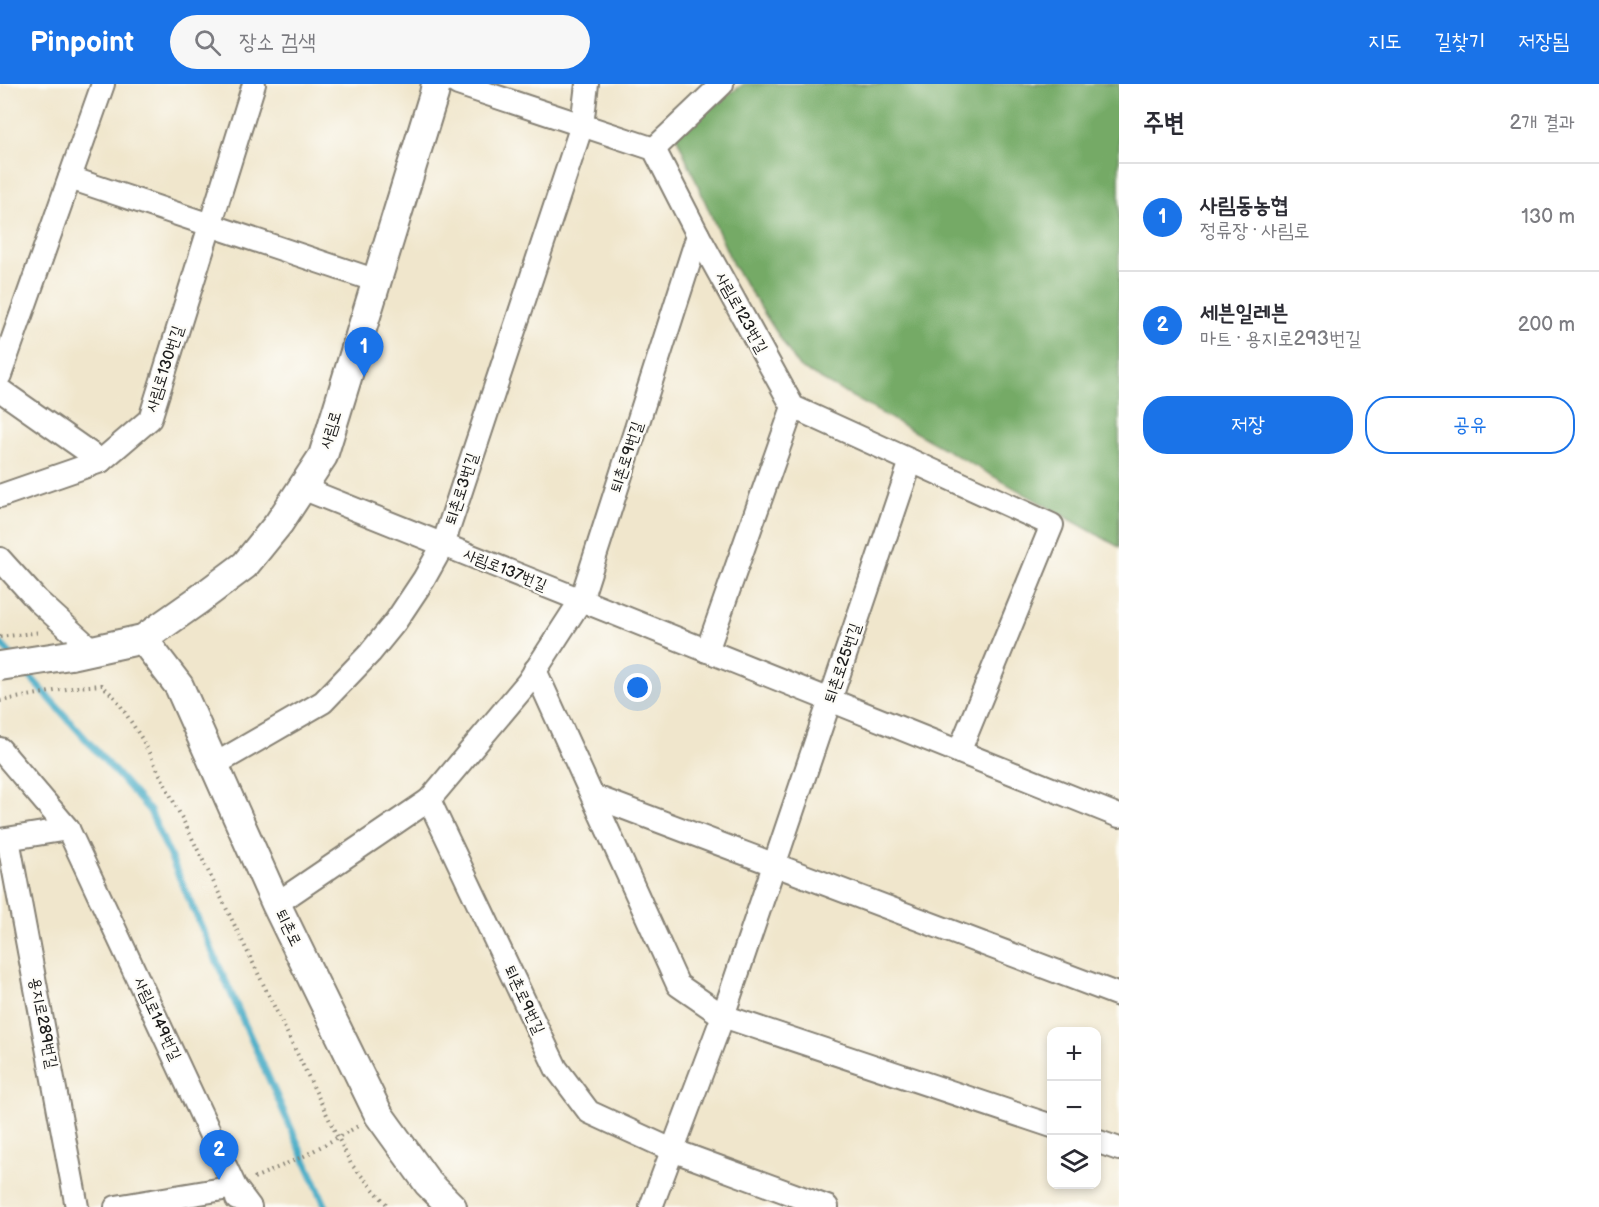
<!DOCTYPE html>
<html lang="ko">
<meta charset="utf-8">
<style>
:root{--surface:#fff;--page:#f7f7f7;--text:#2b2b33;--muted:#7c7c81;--line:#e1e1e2;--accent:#1a73e8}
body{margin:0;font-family:"Balsamiq Sans","Poor Story",sans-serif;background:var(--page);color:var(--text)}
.controls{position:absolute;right:18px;bottom:18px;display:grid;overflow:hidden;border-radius:12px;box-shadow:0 3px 9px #0003}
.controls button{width:54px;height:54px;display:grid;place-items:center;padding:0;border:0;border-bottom:2px solid var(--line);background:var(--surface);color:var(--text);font:30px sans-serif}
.you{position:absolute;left:638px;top:604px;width:21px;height:21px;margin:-15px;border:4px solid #fff;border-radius:50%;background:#1a73e8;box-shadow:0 0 0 9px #1a73e833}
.badge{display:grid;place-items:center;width:39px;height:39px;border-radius:50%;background:var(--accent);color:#fff;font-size:20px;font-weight:700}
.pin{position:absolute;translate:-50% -50px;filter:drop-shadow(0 2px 3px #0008)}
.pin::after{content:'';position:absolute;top:32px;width:21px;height:18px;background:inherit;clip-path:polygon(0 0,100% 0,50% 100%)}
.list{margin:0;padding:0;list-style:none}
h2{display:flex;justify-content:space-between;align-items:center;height:78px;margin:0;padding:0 24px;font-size:26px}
h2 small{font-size:20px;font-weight:400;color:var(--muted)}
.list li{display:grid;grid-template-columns:39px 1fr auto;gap:18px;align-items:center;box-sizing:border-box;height:108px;padding:0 24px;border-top:2px solid var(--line)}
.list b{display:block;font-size:22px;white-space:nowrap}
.list p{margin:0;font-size:20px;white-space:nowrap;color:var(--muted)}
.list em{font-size:20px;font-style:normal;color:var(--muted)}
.actions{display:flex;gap:12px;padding:18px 24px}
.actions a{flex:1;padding:14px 0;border:2px solid var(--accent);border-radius:24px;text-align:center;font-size:21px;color:var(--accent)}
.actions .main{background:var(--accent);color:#fff}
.icon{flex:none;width:33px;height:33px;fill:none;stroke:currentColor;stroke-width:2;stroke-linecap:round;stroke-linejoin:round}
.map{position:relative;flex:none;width:1119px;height:1123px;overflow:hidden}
header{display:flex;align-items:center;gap:36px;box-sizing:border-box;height:84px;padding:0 30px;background:var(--accent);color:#fff}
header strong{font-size:28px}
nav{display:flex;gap:33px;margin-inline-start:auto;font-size:21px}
.search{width:420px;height:54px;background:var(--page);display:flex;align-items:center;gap:15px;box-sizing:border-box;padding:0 21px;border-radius:33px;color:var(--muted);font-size:22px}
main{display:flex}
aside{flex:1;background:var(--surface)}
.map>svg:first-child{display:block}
.forest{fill:#75aa66;stroke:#486341;stroke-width:1.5}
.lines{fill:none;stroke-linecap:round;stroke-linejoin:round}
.stream{stroke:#47acc6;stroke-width:7}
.minor-casing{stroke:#868174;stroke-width:26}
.tertiary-casing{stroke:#868174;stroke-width:32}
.path{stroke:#868174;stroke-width:4;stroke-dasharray:1.5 4.5;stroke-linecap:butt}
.minor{stroke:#fff;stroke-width:22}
.tertiary{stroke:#fff;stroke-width:28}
.tertiary-bridge-casing{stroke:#868174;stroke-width:32;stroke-linecap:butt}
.tertiary-bridge{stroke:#fff;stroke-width:28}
.labels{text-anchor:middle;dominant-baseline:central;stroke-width:4.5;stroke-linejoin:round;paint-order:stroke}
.street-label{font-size:16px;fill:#1c1c1c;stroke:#fdfcf7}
</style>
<header>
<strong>Pinpoint</strong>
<div class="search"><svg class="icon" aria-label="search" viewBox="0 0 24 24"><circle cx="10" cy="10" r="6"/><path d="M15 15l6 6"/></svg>장소 검색</div>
<nav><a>지도</a><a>길찾기</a><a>저장됨</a></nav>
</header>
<main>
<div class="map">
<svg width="1119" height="1123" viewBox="0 0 1119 1123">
<rect width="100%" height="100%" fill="#fdfcf7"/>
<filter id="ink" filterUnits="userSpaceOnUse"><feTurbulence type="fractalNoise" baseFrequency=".0167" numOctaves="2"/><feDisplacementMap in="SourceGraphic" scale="12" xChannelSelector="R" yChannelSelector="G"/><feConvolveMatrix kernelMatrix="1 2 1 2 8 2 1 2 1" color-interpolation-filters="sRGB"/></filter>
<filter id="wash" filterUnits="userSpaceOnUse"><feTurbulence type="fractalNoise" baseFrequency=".008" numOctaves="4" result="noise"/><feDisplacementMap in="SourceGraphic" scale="24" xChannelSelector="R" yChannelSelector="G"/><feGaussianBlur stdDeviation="1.35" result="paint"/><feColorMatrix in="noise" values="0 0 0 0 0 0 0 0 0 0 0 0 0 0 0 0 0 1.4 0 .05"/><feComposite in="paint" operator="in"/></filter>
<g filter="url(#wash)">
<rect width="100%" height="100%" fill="#f0e6cc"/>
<path class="forest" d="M744,0H1119V463L799,283L733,181L674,47Z"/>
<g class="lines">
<g class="stream">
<path d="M0,559L12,572"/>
<path d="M25,587L150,727L326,1123"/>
</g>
</g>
</g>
<g filter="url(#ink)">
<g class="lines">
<defs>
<g id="minor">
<path d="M458,0L654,65L698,151L793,323L1052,441L959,668"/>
<path d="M654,65L722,0"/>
<path d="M70,94L377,197"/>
<path d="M0,291L103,0"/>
<path d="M0,306L101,377"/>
<path d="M302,404L1119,732"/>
<path d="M0,412L101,377L150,335L254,0"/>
<path d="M0,475L37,516L93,567"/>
<path d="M707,567L793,323"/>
<path d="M535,586L678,901L723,932L1052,1042"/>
<path d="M0,665L68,745L235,1103L250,1123"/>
<path d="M214,681L323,618L370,569L396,537L424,495L443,461L582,41L587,0"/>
<path d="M593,712L1119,911"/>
<path d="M429,716L556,984L589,1028L672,1066L827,1123"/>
<path d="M8,755L77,1123"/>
<path d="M0,756L68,745"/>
<path d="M276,820L429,716L528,598L581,516L698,151"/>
<path d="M1096,1057L1119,1065"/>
<path d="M116,1123L235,1103L237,1115"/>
<path d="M651,1123L723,932L911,377"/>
</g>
<g id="tertiary">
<path d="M143,555L179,602L276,820L379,1031L428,1099L452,1123"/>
<path d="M70,571L143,555L197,517L245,481L279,439L323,372L434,10L436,0"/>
</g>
</defs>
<use href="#minor" class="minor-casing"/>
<use href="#tertiary" class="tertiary-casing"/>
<g class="path">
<path d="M0,553L41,548"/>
<path d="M0,617L77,603L102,601L117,616L142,655L193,756L351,1080L389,1123"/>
<path d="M254,1094L304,1072L360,1041"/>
</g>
<use href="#minor" class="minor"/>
<use href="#tertiary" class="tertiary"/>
<defs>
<path id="tertiary-bridge" d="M0,582L70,571"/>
</defs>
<use href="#tertiary-bridge" class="tertiary-bridge-casing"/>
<use href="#tertiary-bridge" class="tertiary-bridge"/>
</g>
</g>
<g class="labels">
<g class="street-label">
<text transform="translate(741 229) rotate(61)">사림로123번길</text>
<text transform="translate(165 285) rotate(-72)">사림로130번길</text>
<text transform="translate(331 346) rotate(-73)">사림로</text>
<text transform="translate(627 373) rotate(-72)">퇴촌로9번길</text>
<text transform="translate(462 405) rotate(-72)">퇴촌로3번길</text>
<text transform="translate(505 486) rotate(22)">사림로137번길</text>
<text transform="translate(843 579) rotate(-71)">퇴촌로25번길</text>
<text transform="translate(288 844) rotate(64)">퇴촌로</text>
<text transform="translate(524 916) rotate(65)">퇴촌로9번길</text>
<text transform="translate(157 935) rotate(65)">사림로149번길</text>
<text transform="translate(43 939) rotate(79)">용지로289번길</text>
</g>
</g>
</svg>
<div class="controls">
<button>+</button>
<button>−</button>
<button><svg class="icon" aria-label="layers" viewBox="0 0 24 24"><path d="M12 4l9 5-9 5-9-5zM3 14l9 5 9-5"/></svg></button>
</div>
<div class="you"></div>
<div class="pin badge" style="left:364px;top:293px">1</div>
<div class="pin badge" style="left:219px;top:1096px">2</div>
</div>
<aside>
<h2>주변<small>2개 결과</small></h2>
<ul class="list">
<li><span class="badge">1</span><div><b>사림동농협</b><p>정류장 · 사림로</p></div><em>130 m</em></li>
<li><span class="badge">2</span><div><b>세븐일레븐</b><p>마트 · 용지로293번길</p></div><em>200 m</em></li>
</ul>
<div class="actions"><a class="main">저장</a><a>공유</a></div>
</aside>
</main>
